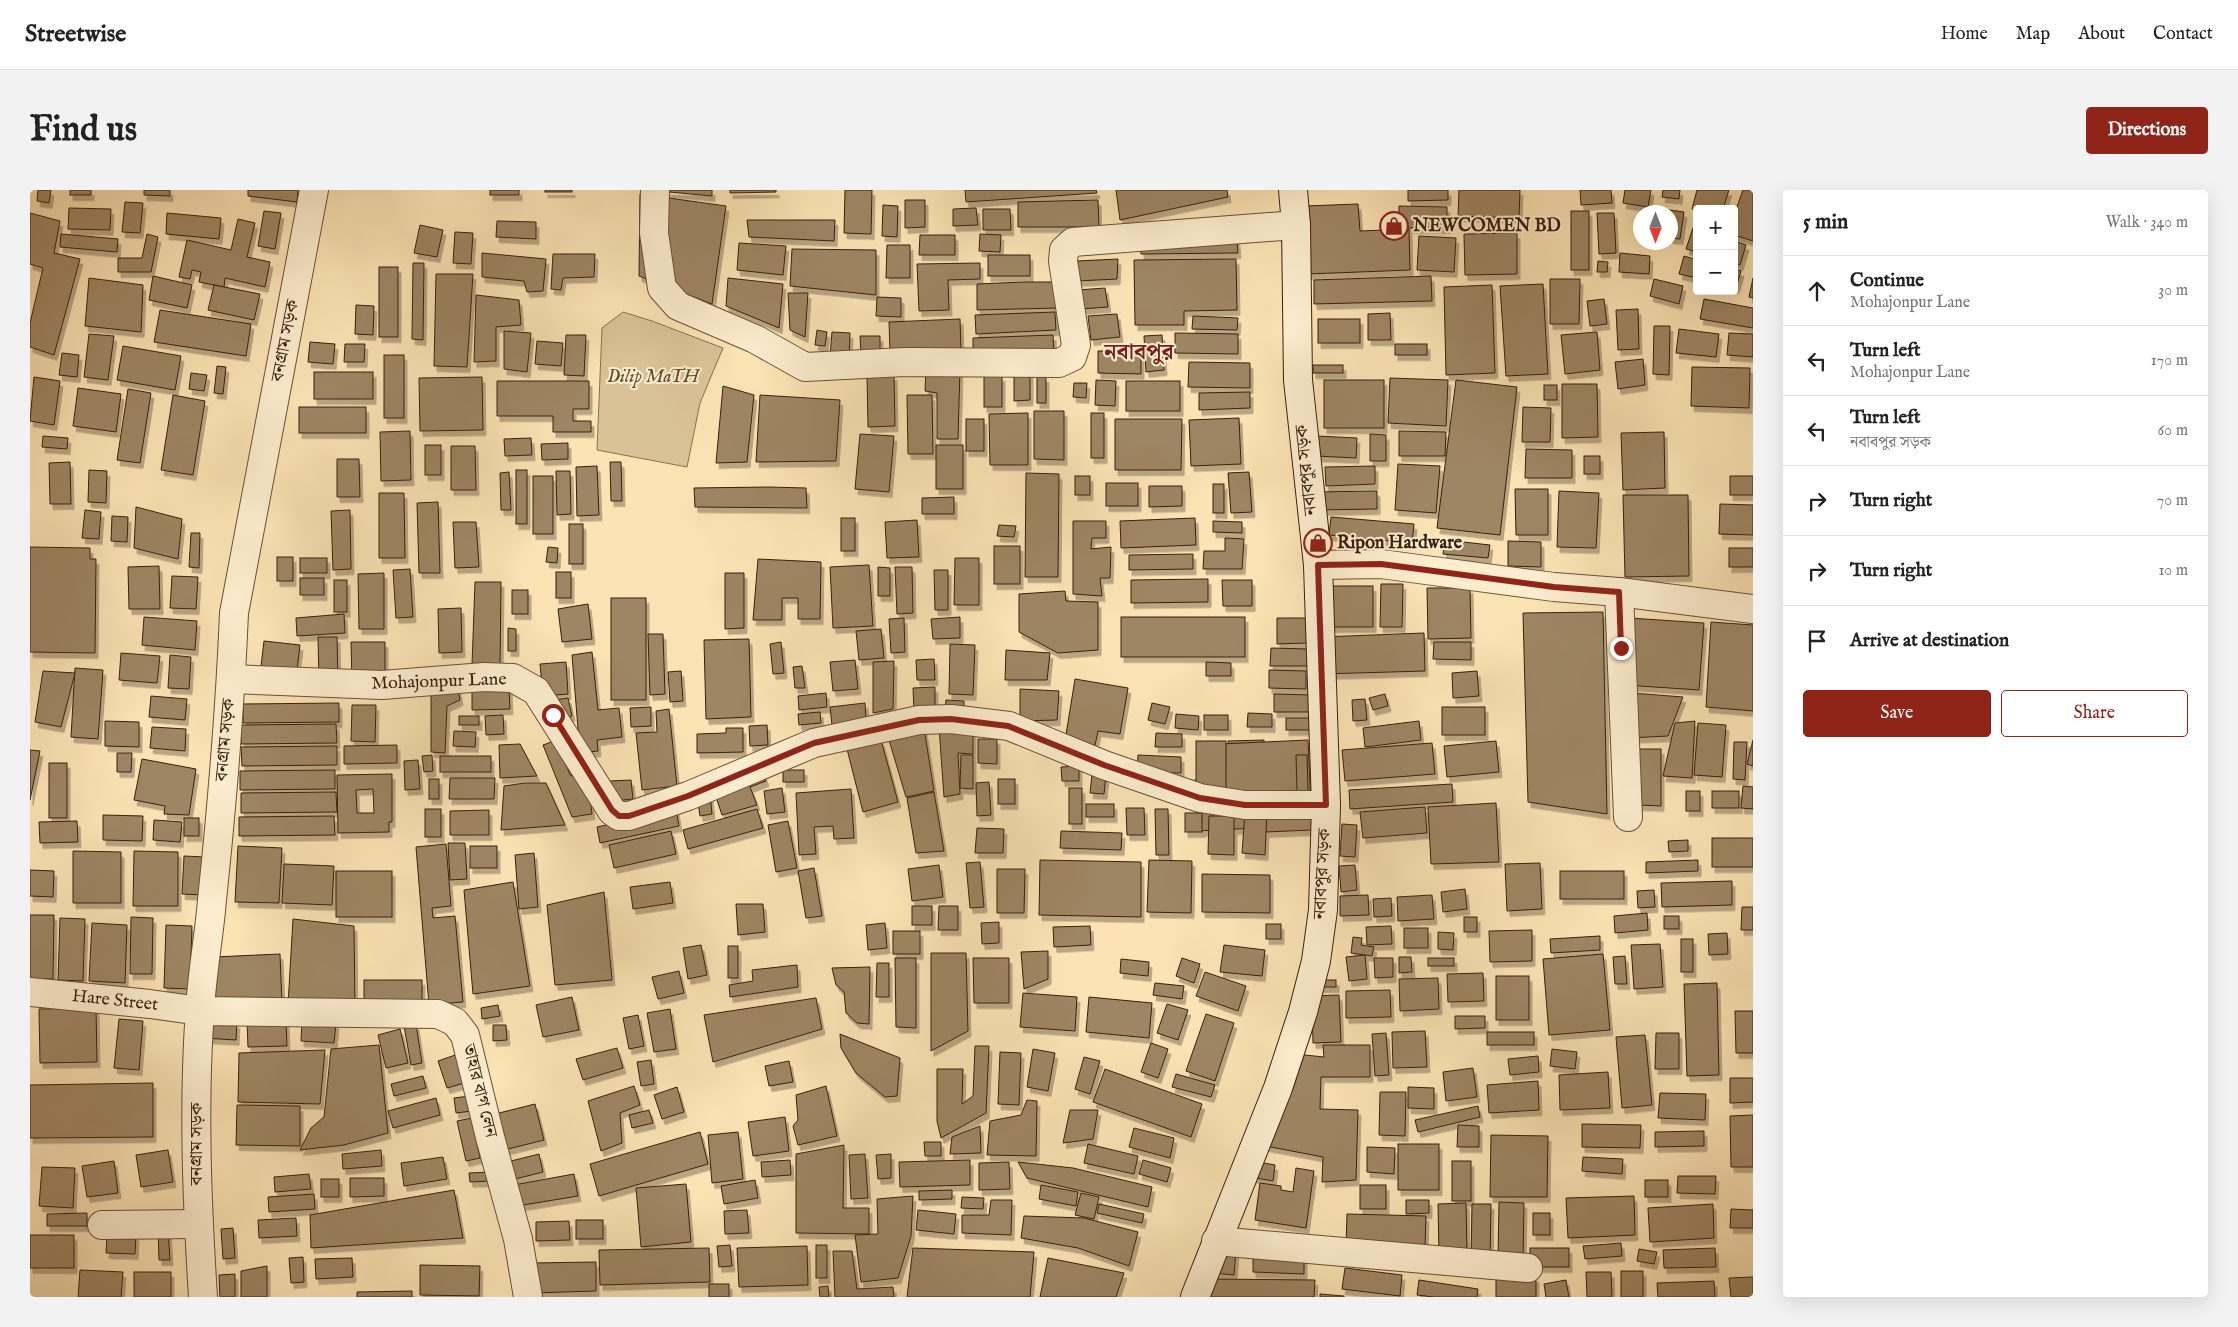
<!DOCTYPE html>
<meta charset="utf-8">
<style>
:root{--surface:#fff;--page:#f2f2f2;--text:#222;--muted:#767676;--line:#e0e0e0;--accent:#8f2418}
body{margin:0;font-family:"IM FELL English","Noto Serif Bengali",serif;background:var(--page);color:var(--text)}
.controls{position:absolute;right:15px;top:15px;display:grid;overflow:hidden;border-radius:5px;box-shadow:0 5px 20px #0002}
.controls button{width:45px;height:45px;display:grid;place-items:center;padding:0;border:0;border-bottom:1px solid var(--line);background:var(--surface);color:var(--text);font:25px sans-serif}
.compass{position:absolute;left:1603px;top:15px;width:45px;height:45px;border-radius:50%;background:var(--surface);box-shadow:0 5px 20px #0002;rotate:180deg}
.stop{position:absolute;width:15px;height:15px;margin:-11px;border:4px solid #8f2418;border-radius:50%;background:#fff}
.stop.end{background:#8f2418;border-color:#fff;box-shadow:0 1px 5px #0008}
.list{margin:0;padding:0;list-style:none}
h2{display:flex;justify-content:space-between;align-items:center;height:65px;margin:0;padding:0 20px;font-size:21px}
h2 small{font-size:16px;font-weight:400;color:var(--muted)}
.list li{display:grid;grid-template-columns:32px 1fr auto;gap:15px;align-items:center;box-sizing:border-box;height:70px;padding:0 20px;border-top:1px solid var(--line)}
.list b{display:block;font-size:19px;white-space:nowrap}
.list p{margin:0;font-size:16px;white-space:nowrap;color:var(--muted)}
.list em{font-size:16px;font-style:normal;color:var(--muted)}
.actions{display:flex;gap:10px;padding:15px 20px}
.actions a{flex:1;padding:11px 0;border:1px solid var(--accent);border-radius:5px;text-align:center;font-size:18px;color:var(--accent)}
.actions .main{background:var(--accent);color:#fff}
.icon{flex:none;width:28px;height:28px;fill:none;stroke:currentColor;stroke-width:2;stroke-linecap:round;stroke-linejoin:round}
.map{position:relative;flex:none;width:1723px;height:1107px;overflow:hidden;border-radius:5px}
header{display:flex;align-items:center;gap:30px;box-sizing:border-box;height:70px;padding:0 25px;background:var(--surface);border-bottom:1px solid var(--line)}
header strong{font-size:24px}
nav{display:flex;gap:28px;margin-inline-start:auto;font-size:18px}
.intro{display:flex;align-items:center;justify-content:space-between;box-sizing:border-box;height:120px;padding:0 30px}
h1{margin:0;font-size:35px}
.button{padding:12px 22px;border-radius:5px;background:var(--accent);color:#fff;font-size:18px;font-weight:700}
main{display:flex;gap:30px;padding:0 30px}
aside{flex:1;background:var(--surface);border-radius:5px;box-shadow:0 5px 20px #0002}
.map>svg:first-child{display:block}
.green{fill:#dac297;stroke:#8a7052}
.building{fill:#9e8564;stroke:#391f0e;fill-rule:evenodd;filter:url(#shadow)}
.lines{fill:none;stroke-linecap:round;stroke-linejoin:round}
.minor-casing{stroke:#6a5037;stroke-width:30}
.secondary-casing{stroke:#391f0e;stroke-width:30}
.minor{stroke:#fcedce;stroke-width:28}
.secondary{stroke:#fcedce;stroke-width:28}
.route{stroke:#8f2418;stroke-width:6}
.labels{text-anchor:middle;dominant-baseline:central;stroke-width:4;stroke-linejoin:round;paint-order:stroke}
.poi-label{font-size:18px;font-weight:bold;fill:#391f0e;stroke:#fcedce;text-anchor:start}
.street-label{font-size:18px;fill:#391f0e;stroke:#fcedce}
.park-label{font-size:18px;font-style:italic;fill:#614830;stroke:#fcedce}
.district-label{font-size:22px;font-weight:bold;fill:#7a1f14;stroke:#fcedce}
</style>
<header>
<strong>Streetwise</strong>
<nav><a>Home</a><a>Map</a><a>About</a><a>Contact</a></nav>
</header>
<div class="intro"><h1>Find us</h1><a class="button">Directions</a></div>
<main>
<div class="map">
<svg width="1723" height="1107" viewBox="0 0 1723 1107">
<defs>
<filter id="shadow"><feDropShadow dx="3" dy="5.5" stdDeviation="0" flood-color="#0004"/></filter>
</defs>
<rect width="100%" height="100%" fill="#fbe3b3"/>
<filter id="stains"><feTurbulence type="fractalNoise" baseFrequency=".004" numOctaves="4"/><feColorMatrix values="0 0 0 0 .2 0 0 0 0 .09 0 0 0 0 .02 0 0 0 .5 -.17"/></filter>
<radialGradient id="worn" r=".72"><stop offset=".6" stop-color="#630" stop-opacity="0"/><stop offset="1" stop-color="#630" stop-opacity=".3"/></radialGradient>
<path class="green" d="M593,122L622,131L693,158L670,213L657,277L567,260L572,138Z"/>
<g class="building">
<path d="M8,0H21L19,13L7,11Z"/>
<rect x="40" y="0" width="21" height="5"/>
<path d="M114,0H140V6L114,5Z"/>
<path d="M218,0H268L267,12L218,6Z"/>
<rect x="460" y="0" width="29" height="5"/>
<rect x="515" y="0" width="27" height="2"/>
<path d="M618,0H682V6Z"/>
<path d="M700,0H746V2L700,3Z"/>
<path d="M815,0H842L841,44L814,43Z"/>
<path d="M935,0H1066L1067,3L936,12Z"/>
<path d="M1086,0H1197L1198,7L1090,30Z"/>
<path d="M1378,0H1418V10L1378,11Z"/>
<path d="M1429,0H1490L1489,28L1428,26Z"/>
<path d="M1550,0H1581L1582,13L1551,15Z"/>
<path d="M1595,0H1621L1618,17L1593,13Z"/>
<path d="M1633,0H1650L1649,9L1632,7Z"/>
<path d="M1667,0H1699L1693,19H1667V21L1662,19Z"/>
<path d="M1713,0H1723V51L1704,45V25Z"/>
<path d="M610,4L696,16L682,114L609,86Z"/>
<path d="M875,10H895V37L875,38Z"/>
<path d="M1068,10L1069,37H988V12Z"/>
<path d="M95,12L113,13L110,43L92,42Z"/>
<path d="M1328,14L1330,41L1379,39L1380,80L1278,84L1275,16Z"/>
<path d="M853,15L868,16L867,47L852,46Z"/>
<path d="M1369,16L1417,17V38H1369Z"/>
<path d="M39,18L81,19L80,40L38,39Z"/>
<path d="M946,18L948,35L923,36V19Z"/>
<path d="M1624,18L1654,22L1650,49L1640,48V22H1624Z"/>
<path d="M953,19H980L981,40H953Z"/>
<path d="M234,21L251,23L245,59L228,56Z"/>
<rect x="1541" y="21" width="18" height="59"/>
<path d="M0,23L30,31L24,63L50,69L24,165L0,157V133L13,78L0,74Z"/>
<path d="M137,23L191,28L189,49L136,44Z"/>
<path d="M1567,23H1584L1586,63L1569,64Z"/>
<path d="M208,29L225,33L217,67L240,72L235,97L195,88L194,97L169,92L171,82L162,80L160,89L149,87L157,50L201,60Z"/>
<path d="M717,30H805L804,51L719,47Z"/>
<path d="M467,31L506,32V49L466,47Z"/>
<path d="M390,35L413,40L407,67L384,63Z"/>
<path d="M1663,38L1667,40V62L1656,59Z"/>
<path d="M1206,41L1208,63L1111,64V50Z"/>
<path d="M425,42L443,43L441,74L423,73Z"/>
<path d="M1487,43V84L1435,85L1434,44Z"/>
<path d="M31,44L88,49L87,62L30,57Z"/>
<path d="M117,44L128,47L121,82H88V68H112Z"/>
<path d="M950,44L971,45L970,62L949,61Z"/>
<path d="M890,45H925V65H889Z"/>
<path d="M1389,46L1426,48L1424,82L1387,80Z"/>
<path d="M1704,51L1716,55L1710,75L1704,74Z"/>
<path d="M709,53L756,56L753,85L707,80Z"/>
<path d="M857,55H880V88H856Z"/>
<path d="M762,59L846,60V105L760,96Z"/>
<path d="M452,63L516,69L513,101L497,102L494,91L452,87Z"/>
<path d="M1590,63L1620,66L1619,84L1589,82Z"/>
<path d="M523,64H565L564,87L533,88L531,100L521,99Z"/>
<rect x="958" y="65" width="42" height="21"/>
<path d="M1654,66L1667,70V88L1649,84Z"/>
<path d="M1088,69L1087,89L1047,91V71Z"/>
<path d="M1206,69L1207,120L1154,121V135H1105L1104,70Z"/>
<path d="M1568,71L1578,72L1577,82H1567Z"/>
<path d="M383,73H394L393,150L382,149Z"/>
<path d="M950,73V89L918,90L919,120L889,121L887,74Z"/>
<rect x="349" y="77" width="19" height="70"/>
<path d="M1704,79L1711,81L1706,98L1704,97Z"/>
<path d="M406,84H443L437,177L404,176Z"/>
<path d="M123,86L162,95L157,118L119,110Z"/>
<path d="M1401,86L1402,111L1284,114V90Z"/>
<path d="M59,88L113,95L111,142L55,136Z"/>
<path d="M698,88L753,94L749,138L696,116Z"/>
<path d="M1723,88V108L1719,107Z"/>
<path d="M1520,89H1550L1549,134H1520Z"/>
<path d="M1624,89L1653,96L1649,114L1620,106Z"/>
<path d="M995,92H1027L1028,118L947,120V94Z"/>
<path d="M1513,94L1518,184L1476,186L1470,96Z"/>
<path d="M184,95L230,104L224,130L178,120Z"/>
<path d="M1462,95L1465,183L1416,185L1414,97Z"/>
<path d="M1075,98L1078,117L1051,119L1048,100Z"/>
<path d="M758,103H778L775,147L760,140Z"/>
<path d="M446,105L489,110L491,135L466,137V171L444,172Z"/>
<path d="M847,107L871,108V127L846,126Z"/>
<path d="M1574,109L1577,134L1560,136L1557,111Z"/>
<path d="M1674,109L1723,118V138L1670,129Z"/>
<path d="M326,115L344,116L343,145L325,144Z"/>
<path d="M1608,119L1609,159L1588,160L1586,120Z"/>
<path d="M130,120L221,134L216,166L124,152Z"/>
<path d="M1025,122L1026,140L946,144L945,125Z"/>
<path d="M1360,123L1361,150H1338V124Z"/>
<path d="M1087,124L1090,147L1061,150L1058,126Z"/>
<path d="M1163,126L1208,128L1207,140L1162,139Z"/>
<path d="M930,129L931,160L860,162L859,132Z"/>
<rect x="1288" y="129" width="42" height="24"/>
<path d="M1624,136H1640L1639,185L1623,184Z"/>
<path d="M1649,139L1689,144L1686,167L1646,163Z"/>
<path d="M787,140L797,142L795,156L785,155Z"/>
<path d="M474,141L501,143L497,182L474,179Z"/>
<path d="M802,142L820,143L819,169L800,167Z"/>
<path d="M1567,142L1570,180L1535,184L1531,145Z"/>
<path d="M1145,143L1208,144V164L1145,163Z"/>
<path d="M1699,143L1723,144V167L1697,165Z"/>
<path d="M59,144L84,146L78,190L54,187Z"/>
<path d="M536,145H556L554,186L534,185Z"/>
<path d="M1023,145L1024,164L943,166V148Z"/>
<path d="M1132,145L1134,180L1116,182L1114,146Z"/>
<path d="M830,146H850V164L831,165Z"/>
<path d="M507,151L533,153L531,176L505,174Z"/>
<path d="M280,152L305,154L303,174L278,172Z"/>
<path d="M315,154H335L334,172H314Z"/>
<rect x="1365" y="154" width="32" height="11"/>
<path d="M93,156L151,166L145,200L87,190Z"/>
<path d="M1068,161H1111V184L1068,183Z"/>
<path d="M32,163L49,165L47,187L29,185Z"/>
<rect x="354" y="165" width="20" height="63"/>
<path d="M1613,169L1615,195L1588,199L1585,172Z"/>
<path d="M1159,172L1220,173V198L1158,197Z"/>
<rect x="1283" y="175" width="30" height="8"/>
<path d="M187,176L196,177L193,204L184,203Z"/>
<path d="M896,177L930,178L928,249H907V203L895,201Z"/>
<path d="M1662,177L1720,178L1719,218L1661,216Z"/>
<path d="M984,181H1000V210L984,211Z"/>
<rect x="284" y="182" width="59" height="27"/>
<path d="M161,183L177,185L174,201L159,199Z"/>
<path d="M837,185H864L865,236L838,237Z"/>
<rect x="954" y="186" width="18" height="31"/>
<path d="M4,187L30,191L24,235L0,231Z"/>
<path d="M452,187L453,240L390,241L389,188Z"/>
<rect x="1007" y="187" width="9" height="26"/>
<path d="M1360,188L1418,190L1416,236L1358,233Z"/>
<path d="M1066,190L1086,191L1085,216L1065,215Z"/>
<rect x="1294" y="190" width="60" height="48"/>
<path d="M1426,190L1487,197L1470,345L1407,338Z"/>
<path d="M467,191H559V219H543V231H561V242H523V226H467Z"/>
<rect x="1096" y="191" width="54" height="30"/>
<path d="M1044,193H1057L1056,208L1043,207Z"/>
<path d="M1532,194H1567L1568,247L1532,248Z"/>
<rect x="1514" y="195" width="13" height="15"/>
<path d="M693,196L724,205L717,272L686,273Z"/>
<path d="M48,198L91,204L86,242L43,236Z"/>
<path d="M98,199L121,203L110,273L87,270Z"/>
<path d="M1220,202V218L1169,220V203Z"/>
<path d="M143,205L175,211L163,285L131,280Z"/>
<path d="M730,205L810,210L806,271L726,272Z"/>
<path d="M877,205H902L903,264H878Z"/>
<rect x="269" y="217" width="67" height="26"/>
<path d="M1493,217L1521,218L1520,252H1492Z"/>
<path d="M1004,221H1034V270L1004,269Z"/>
<path d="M998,223V275H960L959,224Z"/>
<rect x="1061" y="223" width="13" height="45"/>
<path d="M1209,228L1211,274L1161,276L1159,230Z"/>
<rect x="936" y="229" width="18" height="32"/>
<path d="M1085,229H1152L1151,280H1085Z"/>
<path d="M380,241L381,290L351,291L350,242Z"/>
<path d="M1369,241L1416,242L1415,266H1369Z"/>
<path d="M1634,242L1635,298L1593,300L1591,243Z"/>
<path d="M830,244L864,246L859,302L825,299Z"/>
<path d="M1340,244L1356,245V271H1340Z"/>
<path d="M13,246L38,248L37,259L12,257Z"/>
<path d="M1287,246L1327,248L1326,268L1286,266Z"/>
<path d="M501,248L502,265L475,266L474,249Z"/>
<path d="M538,253V269L512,270L511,254Z"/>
<rect x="395" y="255" width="16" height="30"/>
<rect x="906" y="255" width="27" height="44"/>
<path d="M421,256H445L446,300H421Z"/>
<path d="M1496,259L1542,260V288H1495Z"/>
<rect x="1554" y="266" width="16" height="18"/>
<path d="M307,269H329L330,307H307Z"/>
<path d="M40,272L41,314H20L19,273Z"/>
<path d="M580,272H591L592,311H581Z"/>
<path d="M1368,274L1410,276L1406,323L1365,320Z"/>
<path d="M567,276L569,325L547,326L546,277Z"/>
<path d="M1345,276V294L1296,296L1295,277Z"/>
<path d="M59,280L77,281L76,313L58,312Z"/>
<rect x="486" y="280" width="11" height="54"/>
<path d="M526,281H540L541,324L527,325Z"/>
<path d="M479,282L481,320H471L470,283Z"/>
<path d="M1219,282L1222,322L1201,323L1198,283Z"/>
<path d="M996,283L1029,284L1028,387H995Z"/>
<rect x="503" y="286" width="20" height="58"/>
<rect x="1045" y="286" width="15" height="19"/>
<rect x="1700" y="286" width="23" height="19"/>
<rect x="1076" y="293" width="32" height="23"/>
<rect x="1183" y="294" width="11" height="29"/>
<path d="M1119,296H1152V316L1119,317Z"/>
<path d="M739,297L776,298L777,318L665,317L664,298Z"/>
<path d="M1485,299H1518V345H1486Z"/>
<path d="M1347,301V319L1285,320V302Z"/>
<path d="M1529,301L1569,303L1566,358L1527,357Z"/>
<path d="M349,303H374L375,368H349Z"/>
<path d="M1593,305H1658L1659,386L1595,387Z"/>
<path d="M924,307V324H892V308Z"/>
<path d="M408,312L410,383H389L387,313Z"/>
<path d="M1690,314L1723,315V345L1689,344Z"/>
<path d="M106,317L152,329L148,369L104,358Z"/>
<path d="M55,320L71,322L69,349L52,348Z"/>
<path d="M320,320L321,379L303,380L301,321Z"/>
<path d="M82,326L98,327L97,352L81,351Z"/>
<path d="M1301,327L1384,334L1382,353L1299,345Z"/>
<rect x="811" y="328" width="14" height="33"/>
<path d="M1165,328L1166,355L1091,358L1090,331Z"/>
<path d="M887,330L889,367L857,368L855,332Z"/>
<path d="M1043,331H1076V348H1062L1061,359L1081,357L1080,388H1070L1072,406L1043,404Z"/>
<path d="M1183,331L1212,332V343L1183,342Z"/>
<path d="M423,332H446L449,377L425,378Z"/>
<rect x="539" y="334" width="14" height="40"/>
<path d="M969,335L986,336L984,347L967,346Z"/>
<path d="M161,343H170L169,378L159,377Z"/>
<path d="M1195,348L1214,349L1212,379H1173L1174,361H1195Z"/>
<path d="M1415,350L1460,355L1458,368L1413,364Z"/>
<path d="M1478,351L1511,352V377L1478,376Z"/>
<rect x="964" y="356" width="26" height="38"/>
<path d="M0,357L60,358V369H66L65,463L0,462Z"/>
<path d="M518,357L528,358L527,373L516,372Z"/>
<rect x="1699" y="358" width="24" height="19"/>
<path d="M1163,364V379L1099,380V365Z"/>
<rect x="247" y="367" width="16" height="24"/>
<rect x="270" y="368" width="27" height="15"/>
<path d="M925,368H949V415H924Z"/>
<path d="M728,369L791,372L790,429H768V408H752V430H723Z"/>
<path d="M839,375L843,436L803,438L800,377Z"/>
<path d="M129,376L130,419H99L98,377Z"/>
<path d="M848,377L860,378V406H848Z"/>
<path d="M865,377H882L883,423L867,424Z"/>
<path d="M380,379L383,427L366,428L363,380Z"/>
<path d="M904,380H918V420H905Z"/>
<rect x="526" y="382" width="15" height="26"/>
<path d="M354,383V439H329L328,384Z"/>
<path d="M695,383H714V438L695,439Z"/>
<path d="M142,386L168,387L166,419L140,418Z"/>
<rect x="270" y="388" width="24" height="17"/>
<path d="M1178,389V412L1101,413V390Z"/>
<rect x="304" y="390" width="13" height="32"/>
<path d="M1192,390H1222V416H1193Z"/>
<path d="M445,392H471L470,476L442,475Z"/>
<path d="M1351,394H1373L1372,437H1350Z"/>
<rect x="1289" y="396" width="54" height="41"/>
<path d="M1397,398H1440L1441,448L1398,449Z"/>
<rect x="482" y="400" width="16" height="24"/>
<path d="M1035,401L1036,411L1068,412V460L1028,463L989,442V404Z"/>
<rect x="581" y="408" width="35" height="102"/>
<path d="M558,414L562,449L532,452L528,419Z"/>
<path d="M431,418L432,462L409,463L408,419Z"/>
<path d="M1573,422L1577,624L1498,612L1493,423Z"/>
<path d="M314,424L315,443L267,446L266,428Z"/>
<path d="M114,427L167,431L165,460L112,455Z"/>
<path d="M930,427V448L903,449L901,429Z"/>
<rect x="1091" y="427" width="124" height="40"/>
<path d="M874,428L875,462L861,463L859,429Z"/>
<path d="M1247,428H1276L1277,453L1247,454Z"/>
<path d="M1600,428L1674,433L1669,500L1595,495Z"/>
<path d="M1681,432L1723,435V521L1676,517Z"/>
<path d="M478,438L486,439V461H478Z"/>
<path d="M851,439L854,468L829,470L826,441Z"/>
<path d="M1394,443L1395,481L1292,484L1291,447Z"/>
<path d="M618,444H633L635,504L620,505Z"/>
<path d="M288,447H307L308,493H289Z"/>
<path d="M719,449L721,527L676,529L674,450Z"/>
<path d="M234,451L270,455L266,489L230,485Z"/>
<path d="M321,452H355V483L322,494Z"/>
<path d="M751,452L754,483L743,484L740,454Z"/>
<path d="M1404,452H1441V470L1403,469Z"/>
<path d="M920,454L945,455L943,505L919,504Z"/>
<path d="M1241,458L1278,459V476H1240Z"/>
<path d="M976,460L1020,463L1017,490H975Z"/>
<path d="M562,462L568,520L589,518L592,547L567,550L568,561L550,563L542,465Z"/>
<path d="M91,463L130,466L127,493L89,490Z"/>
<path d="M140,465L161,467L159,499L138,498Z"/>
<path d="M904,469L905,490H887L886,470Z"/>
<path d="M825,470L828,499L803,501L800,472Z"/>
<path d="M864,471L863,519L843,523V472Z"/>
<path d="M536,472L538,504L513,506L510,474Z"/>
<path d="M1176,472L1201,473V486H1176Z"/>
<path d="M772,476L775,498H765L763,477Z"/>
<path d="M45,478L73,480L68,549L41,547Z"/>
<path d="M1239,480L1276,481V499L1239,498Z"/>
<path d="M13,481L45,483L31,537L5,532Z"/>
<path d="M651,481L653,511L640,512L638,482Z"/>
<path d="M1447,481L1449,506L1423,508L1422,483Z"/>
<path d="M1045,489L1098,498L1090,544L1068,541L1063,565L1034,557Z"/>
<path d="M905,497V521H884L883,498Z"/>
<path d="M479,498L480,519L442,520V499Z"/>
<path d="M428,499L430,510L417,516L415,563L401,562V506Z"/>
<path d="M990,499L1029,501L1027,530L990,531Z"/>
<path d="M796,503L797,517L769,520L768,506Z"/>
<path d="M1602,503L1653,507L1638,546L1598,548Z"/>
<path d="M1244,504L1281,505V522H1244Z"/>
<path d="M1355,504L1358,516L1343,520L1339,508Z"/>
<path d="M121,506L157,509L155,530L119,527Z"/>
<path d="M538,508L542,526L529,529L525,510Z"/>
<path d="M1335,509L1337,530L1323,531L1322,510Z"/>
<path d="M916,510L934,511V522L915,521Z"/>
<path d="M309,513V532L213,533V514Z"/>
<path d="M835,513L836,531L802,535L800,517Z"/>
<path d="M1122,513L1140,517L1135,534L1118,530Z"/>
<path d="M322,515H346L345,552L321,551Z"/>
<path d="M621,517V536L601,537L600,518Z"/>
<rect x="1412" y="517" width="43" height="28"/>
<path d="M639,519L647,596L612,600L606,543L627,542L626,521Z"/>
<path d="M790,522L791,533L769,535L768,524Z"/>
<path d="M1218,523L1242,524V537H1217Z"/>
<path d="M1146,524L1169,526L1168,540L1145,538Z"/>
<path d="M473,525L474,544L456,545L455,526Z"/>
<rect x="1174" y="525" width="24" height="15"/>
<rect x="429" y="526" width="20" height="9"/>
<rect x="1256" y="528" width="28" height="12"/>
<path d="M75,531L109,532V557L75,556Z"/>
<path d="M1389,531L1391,550L1335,557L1333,538Z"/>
<path d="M1665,531L1662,588L1633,586L1645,533Z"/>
<path d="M1668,533L1696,535L1692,587L1664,585Z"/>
<path d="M306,534L307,553L211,554V535Z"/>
<path d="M737,535L738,555L720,556L719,536Z"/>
<path d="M943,536V564L928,563L930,604L914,607L909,537Z"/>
<path d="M122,537L156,539L155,561L120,558Z"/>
<path d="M696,538H713V562L667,563V544L696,543Z"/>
<path d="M894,538L904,601L876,607L856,540Z"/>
<path d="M424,541L446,542L445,557L423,556Z"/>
<path d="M1126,543L1152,544V557H1125Z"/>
<path d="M948,549H967V574L948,573Z"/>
<path d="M527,550L540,585L558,592L562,624L542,627L513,555Z"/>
<path d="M851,550L868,612L833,622L817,559Z"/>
<path d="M1234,550L1237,609L1202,611L1198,551Z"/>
<path d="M1278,550L1282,640L1236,642L1235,620H1225L1226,638L1167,641L1166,611L1142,591L1171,590L1169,555Z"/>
<path d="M1723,550V576L1717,574Z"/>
<rect x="1166" y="551" width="30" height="51"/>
<path d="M1466,551L1469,582L1417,587L1414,556Z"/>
<path d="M1704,552H1717L1715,590L1703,589Z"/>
<path d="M1402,553L1405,584L1315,591L1312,560Z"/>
<path d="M490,554L507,586L470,588L469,555Z"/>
<path d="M367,555V573L314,574V556Z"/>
<path d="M307,556V575L212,576L211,557Z"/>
<path d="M1609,559H1631V616L1608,615Z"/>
<path d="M0,560L10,561L0,610Z"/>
<path d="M87,563H102L101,582H87Z"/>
<path d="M402,565L403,581L394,582L392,566Z"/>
<path d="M931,565H943V599L930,598Z"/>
<path d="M1108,565L1151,567V583L1107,582Z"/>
<path d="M1266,565H1277L1278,601H1267Z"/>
<rect x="410" y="566" width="51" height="16"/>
<path d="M112,569L166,579L159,625L134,624L135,616L104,610Z"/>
<path d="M388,570L390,599L375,600L374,571Z"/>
<rect x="19" y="573" width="18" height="55"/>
<path d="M1049,576V591H1032L1031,577Z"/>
<path d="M305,580V599L210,600V581Z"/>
<path d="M732,580L736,591L720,597L727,615L692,625L685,604Z"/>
<rect x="753" y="580" width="21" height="12"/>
<path d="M362,584V632H359V642L308,643L307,585ZM343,599L344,623H327L326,600Z"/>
<path d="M1062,584L1076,585L1074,604L1060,603Z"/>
<path d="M420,588H465L464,609H419Z"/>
<rect x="399" y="589" width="10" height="20"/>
<rect x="968" y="589" width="17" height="25"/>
<path d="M601,590L603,609L582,611L580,591Z"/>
<path d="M959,592L961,625L947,626L946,593Z"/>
<path d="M495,593H516L535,635L471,640L474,596Z"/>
<path d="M1422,594L1423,612L1320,619L1319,600Z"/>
<path d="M1713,596L1723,597V619L1711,618Z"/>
<path d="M752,598L755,622L737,624L734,601Z"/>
<rect x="1039" y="598" width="13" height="36"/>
<path d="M821,599L824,648L804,649L803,636L784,637L786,664L769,665L766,603Z"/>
<rect x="1656" y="601" width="14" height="20"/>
<rect x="1682" y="601" width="27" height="17"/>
<path d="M306,602L307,622L211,623V603Z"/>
<path d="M904,602L914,661L886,663L877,608Z"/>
<path d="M680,604L682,624L670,626L667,606Z"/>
<path d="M1466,613L1469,672L1401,674L1398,617Z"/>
<rect x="1056" y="614" width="28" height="13"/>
<path d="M1395,617L1397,643L1333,648L1330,622Z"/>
<path d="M1096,618H1114L1115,645H1097Z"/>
<rect x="395" y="619" width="16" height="28"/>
<path d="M646,619L649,636L570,653L567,637Z"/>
<path d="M727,619L733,638L658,659L653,640Z"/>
<path d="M1125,619H1138L1139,665H1126Z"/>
<path d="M459,620V645H420V621Z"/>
<path d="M1215,622H1237L1235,665L1212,663Z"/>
<rect x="1155" y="623" width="17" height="19"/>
<path d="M73,625L113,626L112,651L73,650Z"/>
<path d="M304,626L305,645L209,646V627Z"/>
<path d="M1179,626H1204V665L1178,664Z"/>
<rect x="154" y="628" width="15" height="18"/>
<path d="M124,630L152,632L150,652L123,650Z"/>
<path d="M47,631L48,652L10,653L9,632Z"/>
<path d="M758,631L767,678L746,682L738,635Z"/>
<path d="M1312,634L1327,635L1325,667L1310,666Z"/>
<path d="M947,638L974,639L973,663H945Z"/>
<path d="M641,641L646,664L584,678L579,655Z"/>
<path d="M1031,641L1092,643L1091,660L1030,658Z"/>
<rect x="1682" y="648" width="41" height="29"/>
<path d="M1658,650V661L1639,662L1638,651Z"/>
<path d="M418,653H435L437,689L420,690Z"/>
<path d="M416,654L421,716L402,718L403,728L425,726L433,812L399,815L386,657Z"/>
<path d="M208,656L252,658L249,713L205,712Z"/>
<rect x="440" y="656" width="27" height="22"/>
<path d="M43,661L91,662V713H43Z"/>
<path d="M104,661L148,662V716H103Z"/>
<path d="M504,663L508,717L489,719L485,665Z"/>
<path d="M154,666L175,667L173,705L152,704Z"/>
<path d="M1010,670L1111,672V727L1009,725Z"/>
<path d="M1119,670L1162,671L1161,723L1117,722Z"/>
<path d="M1668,670V681L1616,683V672Z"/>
<path d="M950,672L954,717L940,718L936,673Z"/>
<path d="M1510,673L1512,719L1477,721L1475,674Z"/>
<path d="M254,674L304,676L302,715L252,713Z"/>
<path d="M909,675L913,707L882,711L878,679Z"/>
<path d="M1325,675L1327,700L1311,702L1309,676Z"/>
<path d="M784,678L792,726L776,728L768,681Z"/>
<path d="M967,679H995L994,723H967Z"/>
<path d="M0,680L24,681L23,707L0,706Z"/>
<rect x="306" y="681" width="56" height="46"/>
<rect x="1530" y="681" width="64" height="28"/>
<path d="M1172,684L1240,685V723L1172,722Z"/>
<path d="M1702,691V715L1632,717L1631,693Z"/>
<path d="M483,692L500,796L443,804L434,700Z"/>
<path d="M640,692L643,713L603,719L600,697Z"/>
<path d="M1435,699L1437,719L1413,722L1411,702Z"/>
<path d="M1624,700L1625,717L1608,718L1607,701Z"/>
<path d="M574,702L582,790L525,795L517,715Z"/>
<path d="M1338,705L1339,725L1310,726V706Z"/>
<path d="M1402,705L1404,729L1368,731L1367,707Z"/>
<path d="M1361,708L1362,726L1344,727L1343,709Z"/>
<path d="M706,714H733L735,742L708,745Z"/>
<rect x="882" y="716" width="20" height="19"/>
<path d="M909,716H928V740H908Z"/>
<path d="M1712,717H1723V740H1711Z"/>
<path d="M1617,723L1618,740L1585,743L1584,726Z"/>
<path d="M0,725H24L23,789H0Z"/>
<rect x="1634" y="726" width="15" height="13"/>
<path d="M101,727L123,728L122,784H100Z"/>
<rect x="1434" y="727" width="13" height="15"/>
<path d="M30,728L55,729L53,791L28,790Z"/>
<path d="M263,729L324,736L325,820L258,815Z"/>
<path d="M969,732V753L952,754L951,733Z"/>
<path d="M62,733L97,735L95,793L59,791Z"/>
<path d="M855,733L857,758L838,760L836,735Z"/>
<rect x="1236" y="734" width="15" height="15"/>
<path d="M136,735L162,736L160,799L134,798Z"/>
<path d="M1060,736L1061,755L1024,757L1023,737Z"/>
<path d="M1361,736L1362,754L1337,755L1336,737Z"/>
<rect x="1374" y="738" width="24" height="20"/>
<path d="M1502,740V771L1460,772L1459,741Z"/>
<rect x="863" y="741" width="27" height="23"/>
<path d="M1408,742L1424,743L1423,760L1408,759Z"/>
<path d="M1697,743L1698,764L1679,765L1678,744Z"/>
<path d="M1570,746V760L1521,763L1520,749Z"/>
<path d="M1323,747L1332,748L1331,755L1344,757L1342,766L1321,763Z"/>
<rect x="1651" y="749" width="12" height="33"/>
<path d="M1630,754L1633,797L1604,799L1601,755Z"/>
<path d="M671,755L677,785L658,789L653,758Z"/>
<path d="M1194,755L1235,760L1232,786L1190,782Z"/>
<rect x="698" y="756" width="10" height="32"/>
<path d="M1018,761V789L994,799L991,762Z"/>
<path d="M901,763H936L938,841L901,861Z"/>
<path d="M250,764L252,814L186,817L184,767Z"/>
<path d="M1573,764L1580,840L1519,845L1513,769Z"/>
<path d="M1335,765L1337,789L1319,791L1316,767Z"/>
<path d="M1595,766L1597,794H1585L1583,767Z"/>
<path d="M1369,767H1381L1382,782L1369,783Z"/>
<path d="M865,768H886V838L866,837Z"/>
<path d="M943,768H979V813H944Z"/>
<path d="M1152,768L1170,774L1164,793L1146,786Z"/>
<path d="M1344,768H1363V787L1345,788Z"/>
<rect x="1398" y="768" width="26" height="8"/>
<path d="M1091,769L1119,772L1118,786L1090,783Z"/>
<path d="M847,773H859V807H846Z"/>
<path d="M767,775L768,797L700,807L699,795L723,791L722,780Z"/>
<path d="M840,777L839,834L827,833L816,823L814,802L806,795L802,778Z"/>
<path d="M649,781L654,803L628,809L622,787Z"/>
<path d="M1175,782L1216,796L1208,821L1166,806Z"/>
<path d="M1453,783L1454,811L1418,812L1417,784Z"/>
<rect x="1466" y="786" width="33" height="44"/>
<path d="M1408,788L1409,819L1370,821L1369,789Z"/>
<rect x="334" y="790" width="58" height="28"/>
<rect x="1287" y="790" width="19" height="7"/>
<path d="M1125,793L1154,796L1152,809L1123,805Z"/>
<path d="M1687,793L1689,885L1657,886L1654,794Z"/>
<path d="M1360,800L1361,827L1316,828V801Z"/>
<path d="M993,803L1047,807L1045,841L990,837Z"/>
<path d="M1309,805L1311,852L1283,853L1282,806Z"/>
<path d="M542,807L549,840L513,847L506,815Z"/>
<path d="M1059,807L1122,813L1119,848L1056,842Z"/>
<path d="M786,808L792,839L683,872L674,825Z"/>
<path d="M1137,814L1158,820L1148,850L1127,843Z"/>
<path d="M468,815L470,826L452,829L451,818Z"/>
<path d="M66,818L67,872L10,873L9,819Z"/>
<path d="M640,819L646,859L624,862L617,823Z"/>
<path d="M1705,821H1723V863H1706Z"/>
<path d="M1176,824L1204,833L1185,891L1156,881Z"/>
<path d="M608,825L614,856L599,859L593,828Z"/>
<path d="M1425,826H1455V838L1425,839Z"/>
<path d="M89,829L113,831L109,880L84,878Z"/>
<path d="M256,830L257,856L218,857L217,831Z"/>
<path d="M272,830L306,833L304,853L271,851Z"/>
<path d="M175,831L207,833L206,850L174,848Z"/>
<path d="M386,834L392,873L381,875L374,836Z"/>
<path d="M463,835H476L477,850L463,851Z"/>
<path d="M370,839L378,873L356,878L348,845Z"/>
<path d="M1395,841L1397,877L1363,878L1362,842Z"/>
<rect x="1457" y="842" width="47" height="13"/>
<path d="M1356,843L1359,885L1345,886L1342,844Z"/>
<path d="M1626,843H1649V879H1625Z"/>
<path d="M810,844L870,868L867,906L855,907L826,883L811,858Z"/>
<path d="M1615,845L1622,915L1592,918L1586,847Z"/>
<path d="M1121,853L1138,859L1128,888L1111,882Z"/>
<path d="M349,855L358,943L314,955L270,960L281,938L294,927L301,859Z"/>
<path d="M1293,855H1340V887H1291L1290,919L1328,920L1326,990L1292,992L1293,967L1225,954L1265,864L1294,867Z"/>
<path d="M945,856H959L956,923L911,948L907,931V879H933L932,914L943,906Z"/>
<path d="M587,858L593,878L553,890L546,869Z"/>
<path d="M1003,859L1025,863L1018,901L997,897Z"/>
<path d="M1522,859L1547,862L1545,879L1520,876Z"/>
<path d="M295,860L290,914L208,912L209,863Z"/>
<path d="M970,862L991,863L989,915L968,914Z"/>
<path d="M428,864L438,892L417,898L408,871Z"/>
<path d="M1508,866L1509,882L1480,885L1478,869Z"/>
<path d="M1054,867L1070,871L1060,904L1045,899Z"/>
<path d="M621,870L624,894L611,896L607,872Z"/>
<path d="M759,871L763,892L739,896L735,876Z"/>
<path d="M1443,878L1447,907L1416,911L1413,882Z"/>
<path d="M1075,879L1172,914L1161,947L1063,912Z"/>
<path d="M1578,882L1580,918L1530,920L1529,885Z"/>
<path d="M1146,884L1185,895L1181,907L1142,897Z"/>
<path d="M393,886L396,898L364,906L361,894Z"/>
<path d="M1700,888H1723V912L1700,913Z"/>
<path d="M1508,891L1509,920L1459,923L1457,895Z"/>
<path d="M123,893V947L0,948V895Z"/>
<path d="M604,896L610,915L590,923L592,953L571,961L558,911Z"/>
<path d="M796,896L807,946L768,955L763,936L768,930L766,905Z"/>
<path d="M647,897L654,922L632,929L624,905Z"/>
<path d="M1378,897L1404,898V919L1378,918Z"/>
<path d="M1350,902H1376L1375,946L1349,945Z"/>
<path d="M1630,903L1676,904L1675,930L1628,928Z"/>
<path d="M448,905L450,920L426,923L424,908Z"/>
<path d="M406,908L410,925L363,938L358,921Z"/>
<path d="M997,910L1007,911L1006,966L957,965L960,931L991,925Z"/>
<path d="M505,914L514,950L474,960L465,924Z"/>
<path d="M207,915L270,916V956L206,955Z"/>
<path d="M1448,916L1450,927L1388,942L1385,930Z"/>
<path d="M619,920L623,933L602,938L599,925Z"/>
<path d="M1040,920H1068L1063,949L1033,953Z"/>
<path d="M1723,925V977H1701L1700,926Z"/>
<path d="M755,927L759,961L723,966L718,932Z"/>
<path d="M442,928L450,968L436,971L427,931Z"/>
<path d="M1552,934L1611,935L1610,958L1552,957Z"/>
<path d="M1428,935L1449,936V957H1427Z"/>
<path d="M950,936L951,963L920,964L922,947Z"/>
<path d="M1104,938L1144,948L1140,968L1099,957Z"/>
<path d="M1674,941V956L1625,957V942Z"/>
<path d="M670,942L678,974L569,1006L560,974Z"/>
<path d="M708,942L713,989L682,993L678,945Z"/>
<path d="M1461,945L1518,946L1517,1007H1460Z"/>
<path d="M894,952H911V966H895Z"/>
<path d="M1058,954L1108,966L1104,984L1054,973Z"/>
<rect x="1368" y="954" width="41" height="46"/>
<path d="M814,955L813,1018H839V1044L766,1043V964Z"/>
<path d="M1337,957L1365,958L1364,984L1337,982Z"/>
<path d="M138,960L143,992L111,997L106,965Z"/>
<path d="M351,960L352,976L313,979L312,964Z"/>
<path d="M509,964L513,982L481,990L477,972Z"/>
<path d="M835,964L838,1008L821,1009L819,965Z"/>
<path d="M861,964V988L848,989L846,965Z"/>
<path d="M413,967L417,989L374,996L371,973Z"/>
<path d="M1553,967L1593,969L1592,984L1552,981Z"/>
<path d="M760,970L761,985L732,987L731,972Z"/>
<path d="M940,970V995L870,997L869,972Z"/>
<path d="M1113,970L1141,978L1137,992L1109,984Z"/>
<path d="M84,971L88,1003L57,1007L52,976Z"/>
<path d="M1223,971L1245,975L1243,991L1220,987Z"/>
<rect x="1422" y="971" width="19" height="40"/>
<path d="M979,972L980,999L949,1000V973Z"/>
<path d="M988,972L1043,978L1122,997L1118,1017L997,988Z"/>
<path d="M12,977L45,978L43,1018L9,1016Z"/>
<path d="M1266,978L1284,981L1276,1038L1225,1030L1230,993L1251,996V1000L1263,1002Z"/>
<path d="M460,982L461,991L440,992L439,983Z"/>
<path d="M279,984L281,999L245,1002L244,987Z"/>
<path d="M544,984L548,1006L481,1017L478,996Z"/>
<path d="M1648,986H1686L1685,1004L1647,1003Z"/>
<path d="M320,988H354V1006L320,1007Z"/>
<rect x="291" y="989" width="18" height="18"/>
<path d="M725,990L728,1008L694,1014L691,996Z"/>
<rect x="1615" y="990" width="23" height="17"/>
<path d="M656,994L661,1052L611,1057L606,998Z"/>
<path d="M1011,995L1048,1002L1046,1016L1009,1009Z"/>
<rect x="1330" y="995" width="26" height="24"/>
<path d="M424,1000L433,1048L281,1058L280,1025Z"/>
<path d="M922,1000V1009L889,1010V1001Z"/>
<path d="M1051,1003L1069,1007L1064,1029L1045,1025Z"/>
<path d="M284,1004L285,1019L239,1022L238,1007Z"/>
<path d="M883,1006L881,1046L868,1088L831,1092L825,1045L848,1044L847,1009Z"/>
<path d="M1604,1006L1605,1045L1538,1048L1536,1008Z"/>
<path d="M932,1007L954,1008L953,1019L931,1018Z"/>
<path d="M961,1010H982L981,1045L932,1043V1025H959Z"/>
<path d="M1376,1010H1399V1023L1376,1024Z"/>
<path d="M1469,1012L1494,1013L1493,1070L1468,1069Z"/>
<path d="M1436,1013L1437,1063L1409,1064L1408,1014Z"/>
<path d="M1069,1014L1114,1024L1112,1033L1067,1023Z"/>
<path d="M1442,1014H1461L1460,1070H1441Z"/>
<path d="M1683,1014L1684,1048L1620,1052L1618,1018Z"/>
<path d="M1701,1019L1723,1020V1038H1700Z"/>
<path d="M717,1020L719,1043L695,1044L694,1021Z"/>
<path d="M888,1020L926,1024L924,1044L886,1040Z"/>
<path d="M57,1023V1036H17V1024Z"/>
<rect x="1503" y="1023" width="17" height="22"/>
<path d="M1317,1024L1396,1026L1395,1057L1316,1056Z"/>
<path d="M994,1026L1054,1028L1108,1042L1099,1076L1048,1058L991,1048Z"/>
<path d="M266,1028L267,1046L229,1048L228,1030Z"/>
<rect x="546" y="1030" width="27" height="19"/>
<path d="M539,1031L540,1050L506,1051V1032Z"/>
<path d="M203,1038L205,1068L193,1069L191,1039Z"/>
<path d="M128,1039H138L140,1070H129Z"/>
<path d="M77,1044L106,1045L105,1064L76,1063Z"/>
<rect x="0" y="1045" width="44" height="33"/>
<path d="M1591,1053L1592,1066L1555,1069L1553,1056Z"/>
<path d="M700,1055L702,1076L689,1077L687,1056Z"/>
<rect x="786" y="1055" width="11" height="33"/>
<path d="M777,1056L778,1095L709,1097L707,1058Z"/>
<path d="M679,1058L680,1092L570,1095L569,1060Z"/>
<path d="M883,1058L1004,1062L1000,1107H877Z"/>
<path d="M1186,1058L1206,1060L1204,1085L1184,1083Z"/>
<rect x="1500" y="1058" width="39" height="19"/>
<path d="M1685,1058L1686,1077L1634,1078L1633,1060Z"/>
<path d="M1609,1059L1627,1062L1624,1074L1607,1071Z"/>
<path d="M803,1061H822L827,1099L863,1097L864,1107H805Z"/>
<path d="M1223,1063L1274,1065V1084L1223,1082Z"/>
<path d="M273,1067L274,1092L261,1093L259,1068Z"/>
<path d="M322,1068L323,1087L286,1089L285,1069Z"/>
<path d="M1018,1068L1094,1083L1086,1107H1010Z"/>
<path d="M566,1072V1101L503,1103L502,1073Z"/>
<path d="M390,1075L450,1076L449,1106L390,1105Z"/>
<path d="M237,1076V1107H211V1081Z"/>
<path d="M1315,1078L1372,1085L1370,1106L1312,1099Z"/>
<path d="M50,1080L93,1082L91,1107H48Z"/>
<rect x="1591" y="1081" width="22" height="26"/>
<rect x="104" y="1082" width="37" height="25"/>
<path d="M1556,1082H1581L1582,1107H1557Z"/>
<path d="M205,1084V1107H190L189,1085Z"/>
<rect x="1466" y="1087" width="40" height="20"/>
<path d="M1723,1087V1107H1701L1699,1088Z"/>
<path d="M1176,1089L1285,1090L1284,1107H1170Z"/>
<path d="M1389,1090L1448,1099L1447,1107H1404L1387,1105Z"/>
<path d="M1536,1090L1539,1107H1516L1514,1094Z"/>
<path d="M1684,1091L1685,1107H1628L1627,1093Z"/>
<rect x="679" y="1094" width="20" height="13"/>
<path d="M798,1096L799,1107H790L789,1097Z"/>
<path d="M382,1101V1107H327V1102Z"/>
<path d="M1290,1104L1314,1106V1107H1290Z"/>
</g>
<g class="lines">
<defs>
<g id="minor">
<path d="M625,0L624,43L632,98L648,116L725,149L775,177L875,172L1029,173L1042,167L1046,155L1033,71L1034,60L1043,52L1266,35"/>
<path d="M1288,375L1351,374L1524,397L1589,402L1723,419"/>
<path d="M1589,402L1598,627"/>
<path d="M201,489L352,495L454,487L483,488L506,501L513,512L582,621L589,626H599L658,606L784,553L889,530L921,529L979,536L1074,575L1170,608L1215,615H1296"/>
<path d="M0,802L120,814L170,821L408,824L425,832L435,845L460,947L488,1049L498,1107"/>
<path d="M72,1035L168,1034"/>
<path d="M1186,1051L1498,1078"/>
<path d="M173,1107C167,1012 163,915 170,819C172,783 179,747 182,710C192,615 200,519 204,423L284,0"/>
</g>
<path id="secondary" d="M1165,1107L1248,898L1273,822L1286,771L1293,720L1296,615L1288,375L1268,190L1266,35L1263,0"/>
</defs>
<use href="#minor" class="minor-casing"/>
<use href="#secondary" class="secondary-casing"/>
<use href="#minor" class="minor"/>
<use href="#secondary" class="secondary"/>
</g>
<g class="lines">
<path class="route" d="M523,525L582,620L589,626H599L658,606L784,553L889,530L921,529L978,536L1074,575L1170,608L1215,615H1296L1288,375L1351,374L1524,397L1589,402L1591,458"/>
</g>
<defs>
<symbol id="shop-ring" viewBox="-11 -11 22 22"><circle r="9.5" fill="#fcedce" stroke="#8f2418" stroke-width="1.5"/><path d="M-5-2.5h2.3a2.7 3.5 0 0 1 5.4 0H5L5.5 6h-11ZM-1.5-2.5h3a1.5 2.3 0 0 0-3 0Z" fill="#8f2418"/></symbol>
</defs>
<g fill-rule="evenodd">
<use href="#shop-ring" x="1348" y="20" width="32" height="32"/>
<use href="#shop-ring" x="1272" y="337" width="32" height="32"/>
</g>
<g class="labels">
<g class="poi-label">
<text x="1383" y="36">NEWCOMEN BD</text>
<text x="1307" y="353">Ripon Hardware</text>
</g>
<g class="street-label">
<text transform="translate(256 151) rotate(-79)">বনগ্রাম সড়ক</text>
<text transform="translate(1277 280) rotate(-96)">নবাবপুর সড়ক</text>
<text transform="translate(409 492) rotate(-2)">Mohajonpur Lane</text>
<text transform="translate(196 550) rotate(-85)">বনগ্রাম সড়ক</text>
<text transform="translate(1293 684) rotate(-87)">নবাবপুর সড়ক</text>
<text transform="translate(85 811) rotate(6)">Hare Street</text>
<text transform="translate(449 901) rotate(76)">তাহার বাগ লেন</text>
<text transform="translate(167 954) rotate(-90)">বনগ্রাম সড়ক</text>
</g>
<g class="park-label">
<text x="623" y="187">Dilip MaTH</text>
</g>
<g class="district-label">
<text x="1109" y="163">নবাবপুর</text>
</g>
</g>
<rect width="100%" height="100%" filter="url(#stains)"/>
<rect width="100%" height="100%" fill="url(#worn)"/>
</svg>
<div class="controls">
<button>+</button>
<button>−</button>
</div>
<svg class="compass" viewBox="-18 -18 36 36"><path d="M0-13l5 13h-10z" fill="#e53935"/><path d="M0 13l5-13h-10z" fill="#767676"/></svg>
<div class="stop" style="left:523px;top:525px"></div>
<div class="stop end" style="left:1591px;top:458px"></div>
</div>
<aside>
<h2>5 min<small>Walk · 340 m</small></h2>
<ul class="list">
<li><svg class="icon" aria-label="ahead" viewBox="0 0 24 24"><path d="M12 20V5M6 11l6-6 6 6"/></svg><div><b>Continue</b><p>Mohajonpur Lane</p></div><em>30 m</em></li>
<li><svg class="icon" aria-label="left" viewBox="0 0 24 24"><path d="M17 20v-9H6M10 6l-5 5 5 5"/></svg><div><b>Turn left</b><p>Mohajonpur Lane</p></div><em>170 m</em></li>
<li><svg class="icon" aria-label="left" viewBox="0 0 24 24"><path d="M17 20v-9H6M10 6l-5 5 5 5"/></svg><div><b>Turn left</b><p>নবাবপুর সড়ক</p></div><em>60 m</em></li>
<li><svg class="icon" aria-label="right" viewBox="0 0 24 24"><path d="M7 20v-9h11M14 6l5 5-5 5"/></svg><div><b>Turn right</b></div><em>70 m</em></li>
<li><svg class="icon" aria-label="right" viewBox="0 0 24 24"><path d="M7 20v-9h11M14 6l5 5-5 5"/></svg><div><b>Turn right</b></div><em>10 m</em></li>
<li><svg class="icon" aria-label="arrive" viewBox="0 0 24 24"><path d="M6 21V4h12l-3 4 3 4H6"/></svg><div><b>Arrive at destination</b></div></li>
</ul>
<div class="actions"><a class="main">Save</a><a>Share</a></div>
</aside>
</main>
